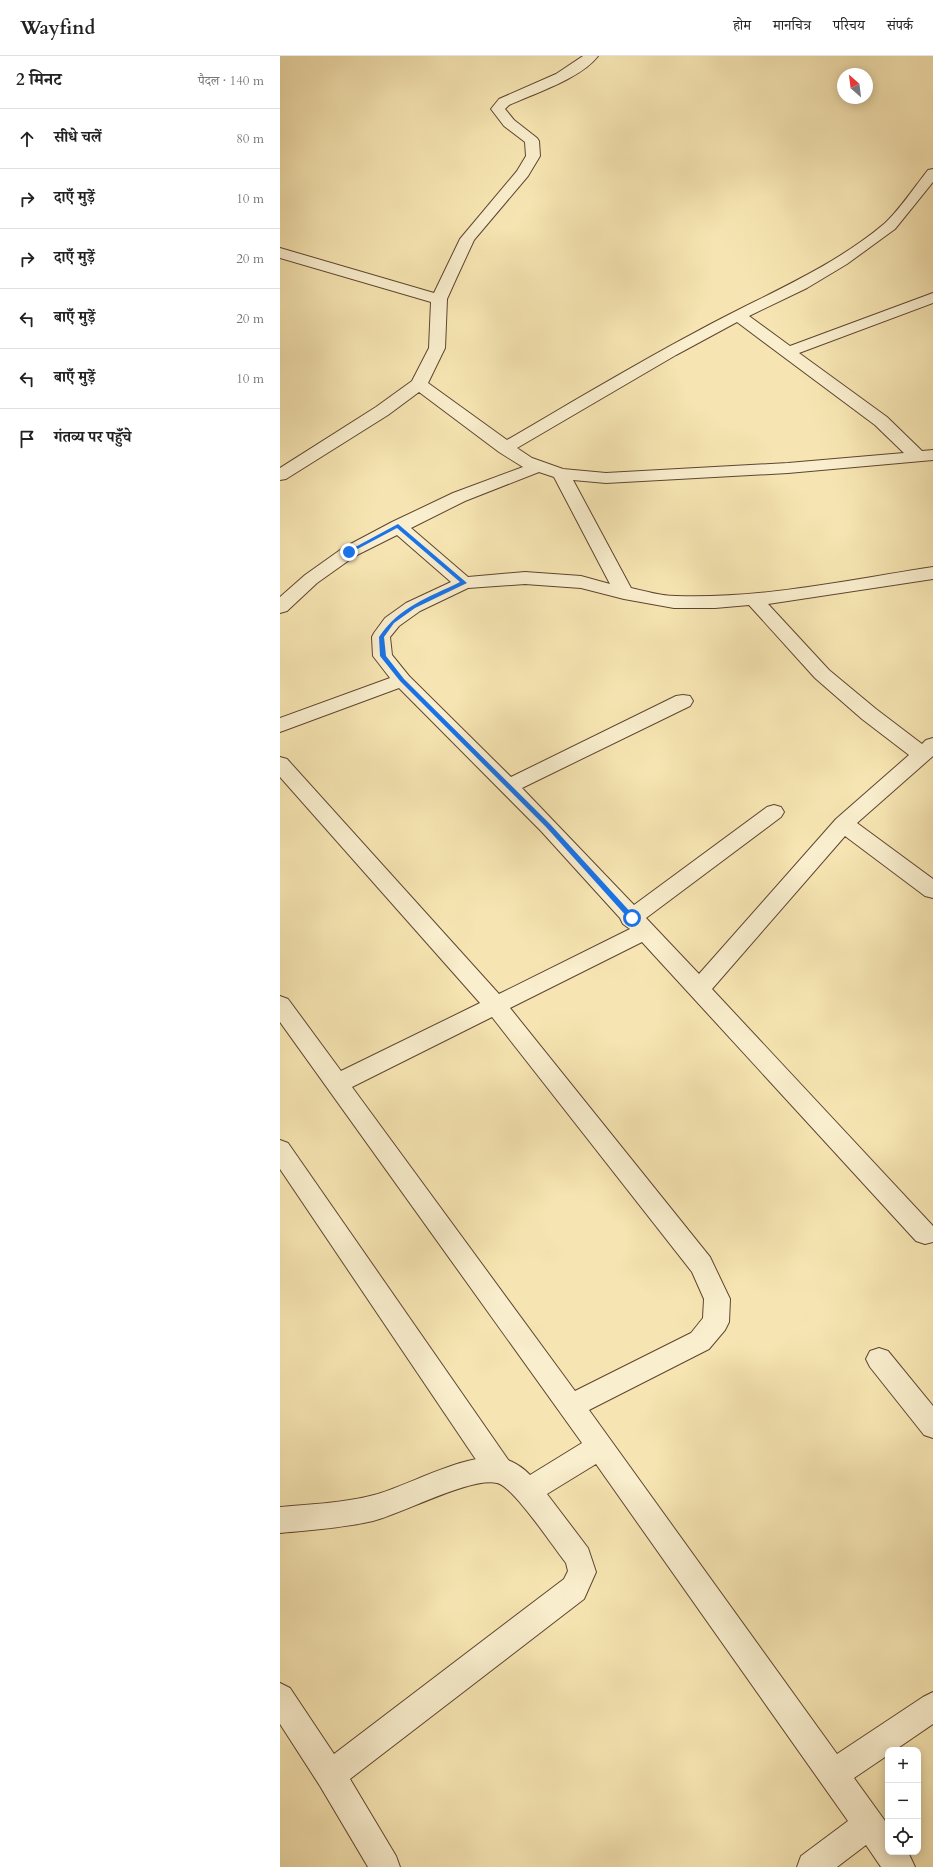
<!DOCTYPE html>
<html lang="hi">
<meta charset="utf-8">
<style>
:root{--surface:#fff;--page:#f6f6f6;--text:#222;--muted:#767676;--line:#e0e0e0}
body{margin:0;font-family:Cardo,"Noto Serif Devanagari",serif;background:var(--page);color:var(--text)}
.controls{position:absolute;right:12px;bottom:12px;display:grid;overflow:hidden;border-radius:8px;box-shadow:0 2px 10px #0003}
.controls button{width:36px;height:36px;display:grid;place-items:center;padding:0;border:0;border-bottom:1px solid var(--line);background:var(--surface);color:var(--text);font:20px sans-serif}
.compass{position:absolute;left:557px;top:12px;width:36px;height:36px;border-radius:50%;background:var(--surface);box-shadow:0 2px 10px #0003;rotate:332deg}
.stop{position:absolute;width:12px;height:12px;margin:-9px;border:3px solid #1a73e8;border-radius:50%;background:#fff}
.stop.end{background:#1a73e8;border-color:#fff;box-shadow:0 1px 4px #0008}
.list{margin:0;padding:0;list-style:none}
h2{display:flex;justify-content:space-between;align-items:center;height:52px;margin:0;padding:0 16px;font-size:17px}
h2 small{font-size:13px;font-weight:400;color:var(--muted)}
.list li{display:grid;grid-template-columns:26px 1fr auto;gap:12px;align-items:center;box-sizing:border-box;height:60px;padding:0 16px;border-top:1px solid var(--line)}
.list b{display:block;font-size:15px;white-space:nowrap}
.list em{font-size:13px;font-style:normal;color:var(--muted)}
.icon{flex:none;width:22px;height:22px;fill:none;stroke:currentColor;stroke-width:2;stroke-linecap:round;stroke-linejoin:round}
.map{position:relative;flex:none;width:653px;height:1811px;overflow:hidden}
header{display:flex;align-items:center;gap:24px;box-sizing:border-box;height:56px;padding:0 20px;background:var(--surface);border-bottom:1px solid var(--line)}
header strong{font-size:19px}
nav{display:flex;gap:22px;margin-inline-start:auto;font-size:14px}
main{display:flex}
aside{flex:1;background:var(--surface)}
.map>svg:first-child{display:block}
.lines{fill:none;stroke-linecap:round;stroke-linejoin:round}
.service-casing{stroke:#5f4530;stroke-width:2}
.minor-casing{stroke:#5f4530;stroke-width:2}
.service{fill:#f9eecd;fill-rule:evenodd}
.minor{fill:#f9eecd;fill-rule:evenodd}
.route{fill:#1a73e8}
</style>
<header>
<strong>Wayfind</strong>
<nav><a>होम</a><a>मानचित्र</a><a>परिचय</a><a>संपर्क</a></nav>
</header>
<main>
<aside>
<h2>2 मिनट<small>पैदल · 140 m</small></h2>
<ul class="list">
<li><svg class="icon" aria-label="ahead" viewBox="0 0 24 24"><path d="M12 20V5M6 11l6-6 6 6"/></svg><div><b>सीधे चलें</b></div><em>80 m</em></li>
<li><svg class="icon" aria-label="right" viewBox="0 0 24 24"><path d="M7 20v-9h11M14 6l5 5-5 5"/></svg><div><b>दाएँ मुड़ें</b></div><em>10 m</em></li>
<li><svg class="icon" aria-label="right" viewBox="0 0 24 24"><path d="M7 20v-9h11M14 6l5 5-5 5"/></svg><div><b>दाएँ मुड़ें</b></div><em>20 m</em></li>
<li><svg class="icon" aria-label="left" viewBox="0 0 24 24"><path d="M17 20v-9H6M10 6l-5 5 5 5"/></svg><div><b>बाएँ मुड़ें</b></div><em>20 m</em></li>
<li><svg class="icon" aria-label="left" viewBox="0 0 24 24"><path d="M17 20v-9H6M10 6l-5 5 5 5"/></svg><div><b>बाएँ मुड़ें</b></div><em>10 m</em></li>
<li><svg class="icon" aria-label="arrive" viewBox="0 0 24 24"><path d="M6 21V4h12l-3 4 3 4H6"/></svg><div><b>गंतव्य पर पहुँचे</b></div></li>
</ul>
</aside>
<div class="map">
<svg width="653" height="1811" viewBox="0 0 653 1811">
<rect width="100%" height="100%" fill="#f6e5b2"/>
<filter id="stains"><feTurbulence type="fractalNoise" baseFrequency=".005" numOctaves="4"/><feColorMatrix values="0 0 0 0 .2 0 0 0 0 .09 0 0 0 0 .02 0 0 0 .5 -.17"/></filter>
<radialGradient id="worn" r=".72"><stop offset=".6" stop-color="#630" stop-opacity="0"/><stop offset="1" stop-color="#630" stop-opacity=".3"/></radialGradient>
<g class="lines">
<defs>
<path id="service" d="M0,1084L8,1087L229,1405L232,1414L229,1423L219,1426L209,1423L0,1113Z"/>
<g id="minor">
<path d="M303,0H318C302,22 253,38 229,49L225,53L234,64L257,82L259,85L260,100L248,120L194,184L176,223L167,243L165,292L148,327L227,384C289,348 352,310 416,276C479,241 548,215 604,168C618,156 636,129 648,114L653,113V126L615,173L567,208L527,232L469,260L510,290L653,237V247L519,297L607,361L642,395L653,394V404L508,417L326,427L293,424L351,532C365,535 381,540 396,540C482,543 568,524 653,511V523L488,548L549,614L596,653L642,688L646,684L653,682V700L577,767L653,823V842L645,840L565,780L432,933L653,1170V1186L645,1188L636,1185L362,886L230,952L430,1201L450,1243L449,1266L445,1274L429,1293L309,1354L557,1698L643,1641L653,1636V1668L615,1694H608V1699L574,1722L608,1769V1796H628L635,1811H601L586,1789L557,1811H517L521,1800L568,1765L316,1408L267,1438L308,1492L316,1516L304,1543L70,1723L116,1800L120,1811H88L40,1730L0,1668V1627L10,1632L54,1698L284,1523L288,1515L286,1507C274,1492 233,1430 217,1427C190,1421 124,1457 93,1465C63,1472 31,1474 0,1477V1451C31,1448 64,1447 94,1439C128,1430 185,1397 219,1402C230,1403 243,1411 250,1419L302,1387L0,966V940L8,943L61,1015L200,947L0,721V701L7,703L219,938L350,873L343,868L340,862L261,775L119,632L0,676V662L110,622L93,600L92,581L94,577L105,562L126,547L171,526L117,479L75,500L37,527L7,555L0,557V541L25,519L63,492L112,466L173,437L243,411L219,396L139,336L108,359L6,423L0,424V412L96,351L132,325L149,292L151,246L0,202V192L154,237L180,183L237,115L246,100L245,86L224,70L211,53L219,43L276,18ZM457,266L595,369L624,397L508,407L326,417L283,413L252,402L237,392L396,299ZM259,416L274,421L330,528L301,520L245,516L188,521L131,472L185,445ZM245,528L301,532L344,543L394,552H435L469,549L535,622L582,663L629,699L556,763L419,918L366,862L501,761L504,756L501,751L494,749L487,751L354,849L242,732L410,650L413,645L410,640L403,639L396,640L231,721L129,620L112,599L110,581L119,570L140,555L188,532ZM212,961L412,1216L424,1243L423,1262L411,1277L295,1335L72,1031Z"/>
<path d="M599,1292L608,1295L653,1350V1382L644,1379L590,1311L586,1303L590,1295Z"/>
</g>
</defs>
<use href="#service" class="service-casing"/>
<use href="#minor" class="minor-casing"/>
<use href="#service" class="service"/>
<use href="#minor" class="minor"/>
</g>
<path class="route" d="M118,468L187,527L135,552L114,567L104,581L106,600L124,623L270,768L354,860V863H349L266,771L120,625L100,600L99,581C120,550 148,542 180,526L117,472L70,497L66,496Z"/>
<rect width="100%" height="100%" filter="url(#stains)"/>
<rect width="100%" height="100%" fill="url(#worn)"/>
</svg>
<div class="controls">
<button>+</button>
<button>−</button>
<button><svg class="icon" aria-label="locate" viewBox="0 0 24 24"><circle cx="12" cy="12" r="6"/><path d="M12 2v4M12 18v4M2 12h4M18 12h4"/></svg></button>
</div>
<svg class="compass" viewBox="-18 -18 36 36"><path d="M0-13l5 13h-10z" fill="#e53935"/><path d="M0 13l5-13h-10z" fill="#767676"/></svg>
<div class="stop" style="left:352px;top:862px"></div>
<div class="stop end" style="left:69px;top:496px"></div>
</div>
</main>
